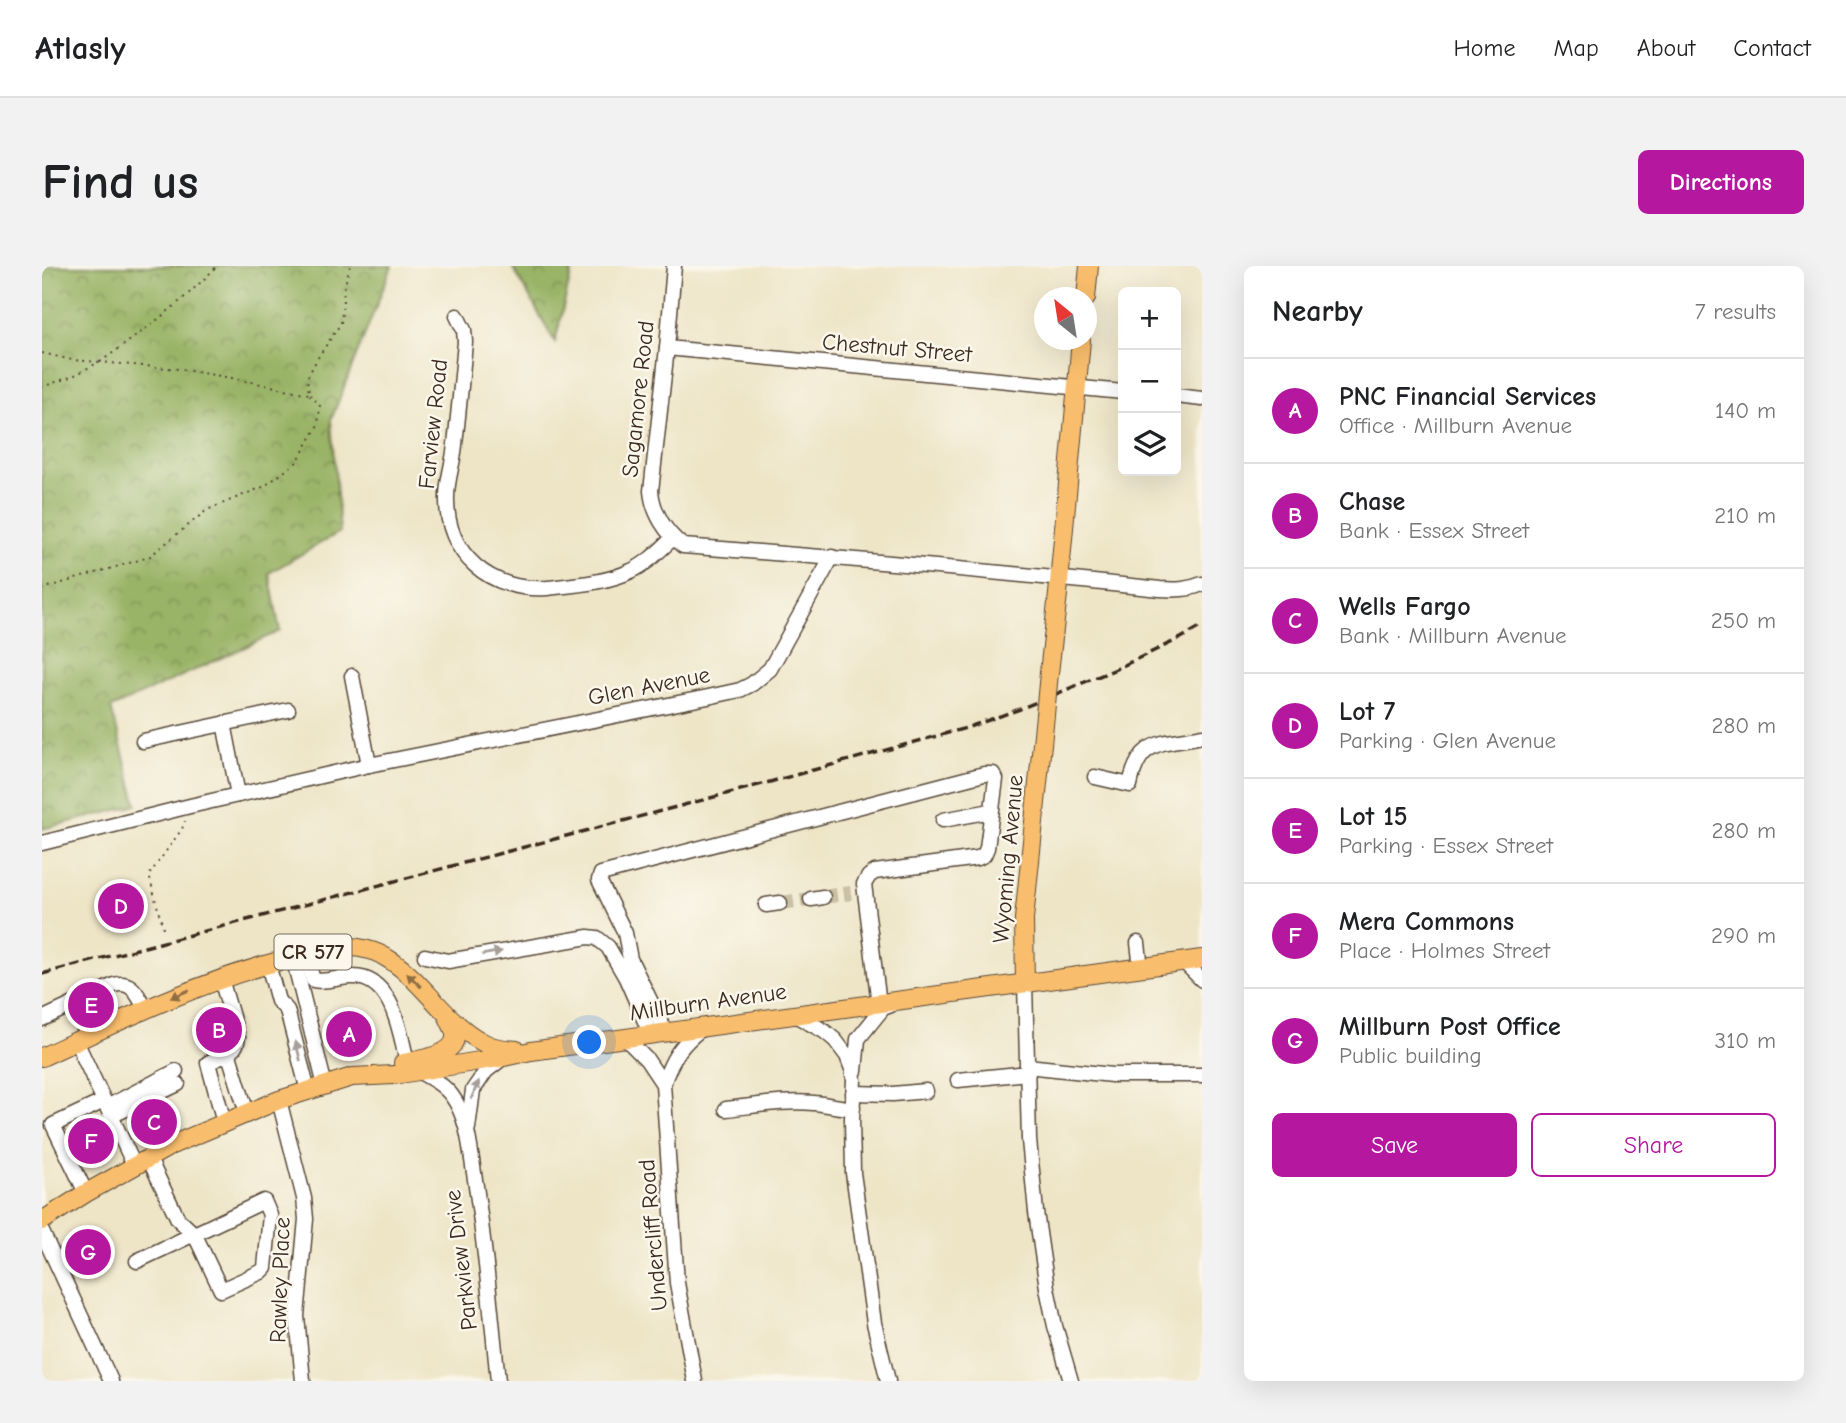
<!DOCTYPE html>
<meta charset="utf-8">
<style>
:root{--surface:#fff;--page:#f2f2f2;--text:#202124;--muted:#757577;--line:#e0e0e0;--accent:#b5179e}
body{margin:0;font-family:"Comic Neue",sans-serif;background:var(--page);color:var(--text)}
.controls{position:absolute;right:21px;top:21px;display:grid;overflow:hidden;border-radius:10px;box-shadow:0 7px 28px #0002}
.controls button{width:63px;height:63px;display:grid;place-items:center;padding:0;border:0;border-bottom:2px solid var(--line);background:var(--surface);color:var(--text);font:35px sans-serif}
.compass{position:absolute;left:992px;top:21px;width:63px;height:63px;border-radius:50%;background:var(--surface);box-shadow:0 7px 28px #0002;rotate:330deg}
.you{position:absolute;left:548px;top:777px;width:24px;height:24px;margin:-18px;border:5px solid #fff;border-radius:50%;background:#1a73e8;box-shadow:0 0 0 10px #1a73e833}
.badge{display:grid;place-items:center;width:46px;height:46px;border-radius:50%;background:var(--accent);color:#fff;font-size:23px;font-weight:700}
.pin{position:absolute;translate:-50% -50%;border:4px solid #fff;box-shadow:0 2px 7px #0006}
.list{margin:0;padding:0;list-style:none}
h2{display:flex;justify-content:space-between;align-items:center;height:91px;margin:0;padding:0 28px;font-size:30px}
h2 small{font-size:23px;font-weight:400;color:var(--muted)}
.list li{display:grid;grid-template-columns:46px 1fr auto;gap:21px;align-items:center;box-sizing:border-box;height:105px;padding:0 28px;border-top:2px solid var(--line)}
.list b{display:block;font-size:26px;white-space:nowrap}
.list p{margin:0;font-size:23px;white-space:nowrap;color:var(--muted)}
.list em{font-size:23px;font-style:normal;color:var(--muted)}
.actions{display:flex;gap:14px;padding:21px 28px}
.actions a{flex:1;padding:16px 0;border:2px solid var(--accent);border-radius:10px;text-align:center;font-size:24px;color:var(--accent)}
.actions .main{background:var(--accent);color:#fff}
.icon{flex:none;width:38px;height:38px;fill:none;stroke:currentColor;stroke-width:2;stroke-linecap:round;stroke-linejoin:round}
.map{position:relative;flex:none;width:1160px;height:1115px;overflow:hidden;border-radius:10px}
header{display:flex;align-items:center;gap:42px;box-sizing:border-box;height:98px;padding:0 35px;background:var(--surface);border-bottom:2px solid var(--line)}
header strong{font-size:33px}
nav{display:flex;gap:38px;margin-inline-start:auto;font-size:24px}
.intro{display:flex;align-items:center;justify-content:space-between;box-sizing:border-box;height:168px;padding:0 42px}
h1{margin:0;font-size:49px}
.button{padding:18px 32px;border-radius:10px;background:var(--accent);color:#fff;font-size:24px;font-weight:700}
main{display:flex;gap:42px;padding:0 42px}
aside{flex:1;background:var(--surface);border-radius:10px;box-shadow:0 7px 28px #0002}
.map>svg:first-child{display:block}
.forest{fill:url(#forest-crowns);stroke:#6a6f42;stroke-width:2}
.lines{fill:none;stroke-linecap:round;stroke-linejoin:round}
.minor-tunnel{stroke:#cac0a5;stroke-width:14;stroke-dasharray:14 7;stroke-linecap:butt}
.minor-casing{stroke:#564637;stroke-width:17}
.major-casing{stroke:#564637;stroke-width:20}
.path{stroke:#564637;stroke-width:2;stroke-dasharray:2 5;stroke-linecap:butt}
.minor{stroke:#fff;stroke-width:14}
.major{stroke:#f9be6d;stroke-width:18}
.rail{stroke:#3b2a1e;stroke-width:3.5;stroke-dasharray:10 5;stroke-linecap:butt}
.major-bridge-casing{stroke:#564637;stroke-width:20;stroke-linecap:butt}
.major-bridge{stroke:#f9be6d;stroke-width:18}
.oneway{fill:#a79f9a}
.oneway2{fill:#906d42}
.labels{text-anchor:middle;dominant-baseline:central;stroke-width:5;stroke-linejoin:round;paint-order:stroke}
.shield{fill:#fbf7ec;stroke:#75685c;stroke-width:2}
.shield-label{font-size:21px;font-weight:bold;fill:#3b2a1e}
.street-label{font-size:23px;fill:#3b2a1e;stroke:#fbf7ec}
</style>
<header>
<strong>Atlasly</strong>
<nav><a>Home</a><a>Map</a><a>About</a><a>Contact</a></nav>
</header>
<div class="intro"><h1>Find us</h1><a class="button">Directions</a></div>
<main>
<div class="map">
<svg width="1160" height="1115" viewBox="0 0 1160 1115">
<defs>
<pattern id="forest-crowns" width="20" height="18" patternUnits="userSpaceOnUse" patternTransform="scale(1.75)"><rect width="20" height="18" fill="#99b466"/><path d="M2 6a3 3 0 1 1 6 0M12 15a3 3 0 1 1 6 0" fill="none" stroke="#7e9353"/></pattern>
</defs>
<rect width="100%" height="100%" fill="#fbf7ec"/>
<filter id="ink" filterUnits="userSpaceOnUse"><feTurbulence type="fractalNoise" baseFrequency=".0143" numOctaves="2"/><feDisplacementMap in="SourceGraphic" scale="14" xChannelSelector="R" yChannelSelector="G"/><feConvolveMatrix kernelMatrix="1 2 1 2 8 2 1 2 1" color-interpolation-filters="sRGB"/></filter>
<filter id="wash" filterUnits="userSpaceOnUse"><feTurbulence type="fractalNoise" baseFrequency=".00686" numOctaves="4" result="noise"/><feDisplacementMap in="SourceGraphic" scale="28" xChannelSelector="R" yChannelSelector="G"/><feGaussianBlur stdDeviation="1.57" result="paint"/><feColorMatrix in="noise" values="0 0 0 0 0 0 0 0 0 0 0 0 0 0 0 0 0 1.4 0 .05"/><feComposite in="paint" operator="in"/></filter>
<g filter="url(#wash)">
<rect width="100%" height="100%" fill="#eee5c7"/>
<g class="forest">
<path d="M0,0H350L289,154L298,266L227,307L238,365L69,442L95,539L0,563Z"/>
<path d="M470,0H531L513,76Z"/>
</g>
</g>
<g filter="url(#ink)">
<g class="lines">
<g class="minor-tunnel">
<path d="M781,631L809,627"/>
<path d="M738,637L769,633"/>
</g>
<defs>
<g id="minor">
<path d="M632,0L625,82L609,225C611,247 624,267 641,280C800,292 959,306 1118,323C1133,324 1146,324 1160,318"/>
<path d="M415,50L422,64L423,76C420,110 417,144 413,178C412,195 405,213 405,230C403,289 449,326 505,322C532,319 564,317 589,305C605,298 618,284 631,272"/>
<path d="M625,82L1081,126"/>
<path d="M1134,130L1160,133"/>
<path d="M310,410L327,499"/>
<path d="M182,457L196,529"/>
<path d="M101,475L246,444"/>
<path d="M1053,511L1088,519C1098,470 1121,479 1160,470"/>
<path d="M901,554L949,545"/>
<path d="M0,577L148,540L327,499L666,431L698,424L710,418L728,403L790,291"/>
<path d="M769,633L781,631"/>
<path d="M724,639L738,637"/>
<path d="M1096,677L1099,702"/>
<path d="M264,688L271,714C284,717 297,711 309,711C351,709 358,767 365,796"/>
<path d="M383,690L406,695L546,671L555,672L566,681L584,712L609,769"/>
<path d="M251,691L283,820"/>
<path d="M1142,696L1160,714"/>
<path d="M226,698L236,735L245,744L266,825"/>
<path d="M179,713L196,771C194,789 180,789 166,797L182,856"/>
<path d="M983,717L987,874L994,946L1005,1022L1013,1060L1029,1115"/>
<path d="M753,749L782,765L793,774L805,790L810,803L812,814L810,852L811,907L832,1057L846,1115"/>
<path d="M0,753L72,719C91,714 95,729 104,743"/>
<path d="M624,767L588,693L583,667L557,614L559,608L942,508H951L954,513L945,582L942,589L936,592L833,606L827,610L822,618L837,738"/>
<path d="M583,772L605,794L621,818L635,1017L653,1115"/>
<path d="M34,775L92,899"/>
<path d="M187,789L205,847"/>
<path d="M985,800L1070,809H1160"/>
<path d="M376,805C389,812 402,819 410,830C426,852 428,882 432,907C443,976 449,1046 456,1115"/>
<path d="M813,805L816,773L841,742L849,739"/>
<path d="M916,814L986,807"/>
<path d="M621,818C630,793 638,779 659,763"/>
<path d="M811,827L851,828L884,825"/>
<path d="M237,834L262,932L264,953L255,1050L261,1115"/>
<path d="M94,838L136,818"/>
<path d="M65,841L134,805"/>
<path d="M684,843C713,840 743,834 772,837C785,838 797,842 811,842"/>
<path d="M69,850L84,843"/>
<path d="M426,862L431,824L444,805L462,791"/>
<path d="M44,927L11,859L62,835"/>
<path d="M0,966L69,1115"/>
<path d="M95,995L222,935L228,949L223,1002L219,1006L179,1024L153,969L136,953L106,891"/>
</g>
<g id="major">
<path d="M1044,32L1047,0"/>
<path d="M1007,407L1016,328L1039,74"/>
<path d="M983,717L982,653L1003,449"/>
<path d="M0,791C79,754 157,716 241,694C260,689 278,682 298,681C315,680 334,684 348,694C384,717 408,764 449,780C457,783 466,783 475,784"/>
<path d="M361,797C375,794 411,790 413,772C414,765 409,758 406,751"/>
<path d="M0,955L44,927L132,878L237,834L310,811L352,809L462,791L489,785L1160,693"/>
</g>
</defs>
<use href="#minor" class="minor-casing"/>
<use href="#major" class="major-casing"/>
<g class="path">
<path d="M0,87L30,94L57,96L31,110L0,121"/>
<path d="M57,96L136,103L190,112L267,128"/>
<path d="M58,96C99,67 140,37 175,0"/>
<path d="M0,323L107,291L165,244L223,220L255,196L276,159L278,140L267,128L265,112L275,93L299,57L302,22L308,0"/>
<path d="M121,662L107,609L140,563L143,555"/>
</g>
<use href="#minor" class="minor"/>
<use href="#major" class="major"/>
<path class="rail" d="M0,708L695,525L924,462L978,443L1074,403L1139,372L1160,360"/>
<defs>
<path id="major-bridge" d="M1003,449L1007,407"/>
</defs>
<use href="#major-bridge" class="major-bridge-casing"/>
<use href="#major-bridge" class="major-bridge"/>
</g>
<defs><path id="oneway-solid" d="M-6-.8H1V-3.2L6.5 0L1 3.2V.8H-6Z" transform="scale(1.75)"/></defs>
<g class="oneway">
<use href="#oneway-solid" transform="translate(450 687) rotate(-10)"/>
<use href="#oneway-solid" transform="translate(256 785) rotate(-104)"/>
<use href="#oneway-solid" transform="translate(433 824) rotate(-67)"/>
</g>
<g class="oneway2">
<use href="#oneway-solid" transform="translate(372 714) rotate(-135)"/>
<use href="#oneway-solid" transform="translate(138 728) rotate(157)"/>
</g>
</g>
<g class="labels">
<rect class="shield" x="232.5" y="668.5" width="77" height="35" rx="5"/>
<g class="shield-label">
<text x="271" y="686">CR 577</text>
</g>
<g class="street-label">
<text transform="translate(855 82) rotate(5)">Chestnut Street</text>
<text transform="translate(596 133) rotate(-84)">Sagamore Road</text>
<text transform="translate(391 158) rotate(-84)">Farview Road</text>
<text transform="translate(607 420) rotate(-11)">Glen Avenue</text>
<text transform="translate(966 593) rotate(-85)">Wyoming Avenue</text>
<text transform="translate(666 736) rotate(-8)">Millburn Avenue</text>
<text transform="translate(611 969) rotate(-95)">Undercliff Road</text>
<text transform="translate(419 994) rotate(-97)">Parkview Drive</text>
<text transform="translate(238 1014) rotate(-88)">Rawley Place</text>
</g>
</g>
</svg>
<div class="controls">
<button>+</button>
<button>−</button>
<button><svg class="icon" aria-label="layers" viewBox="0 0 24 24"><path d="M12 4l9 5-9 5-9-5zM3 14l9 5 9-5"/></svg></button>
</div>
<svg class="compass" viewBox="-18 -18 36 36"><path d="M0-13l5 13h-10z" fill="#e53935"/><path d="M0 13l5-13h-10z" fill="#757577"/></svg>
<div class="you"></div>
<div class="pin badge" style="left:307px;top:768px">A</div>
<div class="pin badge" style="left:177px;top:764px">B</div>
<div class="pin badge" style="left:112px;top:856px">C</div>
<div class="pin badge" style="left:79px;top:640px">D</div>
<div class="pin badge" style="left:49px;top:739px">E</div>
<div class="pin badge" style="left:49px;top:875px">F</div>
<div class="pin badge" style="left:46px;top:986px">G</div>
</div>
<aside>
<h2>Nearby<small>7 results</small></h2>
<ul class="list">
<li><span class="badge">A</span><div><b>PNC Financial Services</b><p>Office · Millburn Avenue</p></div><em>140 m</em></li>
<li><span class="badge">B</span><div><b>Chase</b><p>Bank · Essex Street</p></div><em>210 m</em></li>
<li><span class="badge">C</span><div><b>Wells Fargo</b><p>Bank · Millburn Avenue</p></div><em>250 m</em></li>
<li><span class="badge">D</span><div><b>Lot 7</b><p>Parking · Glen Avenue</p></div><em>280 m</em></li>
<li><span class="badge">E</span><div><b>Lot 15</b><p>Parking · Essex Street</p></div><em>280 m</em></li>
<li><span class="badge">F</span><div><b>Mera Commons</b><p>Place · Holmes Street</p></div><em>290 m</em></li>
<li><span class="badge">G</span><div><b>Millburn Post Office</b><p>Public building</p></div><em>310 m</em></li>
</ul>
<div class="actions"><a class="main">Save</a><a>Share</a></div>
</aside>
</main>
